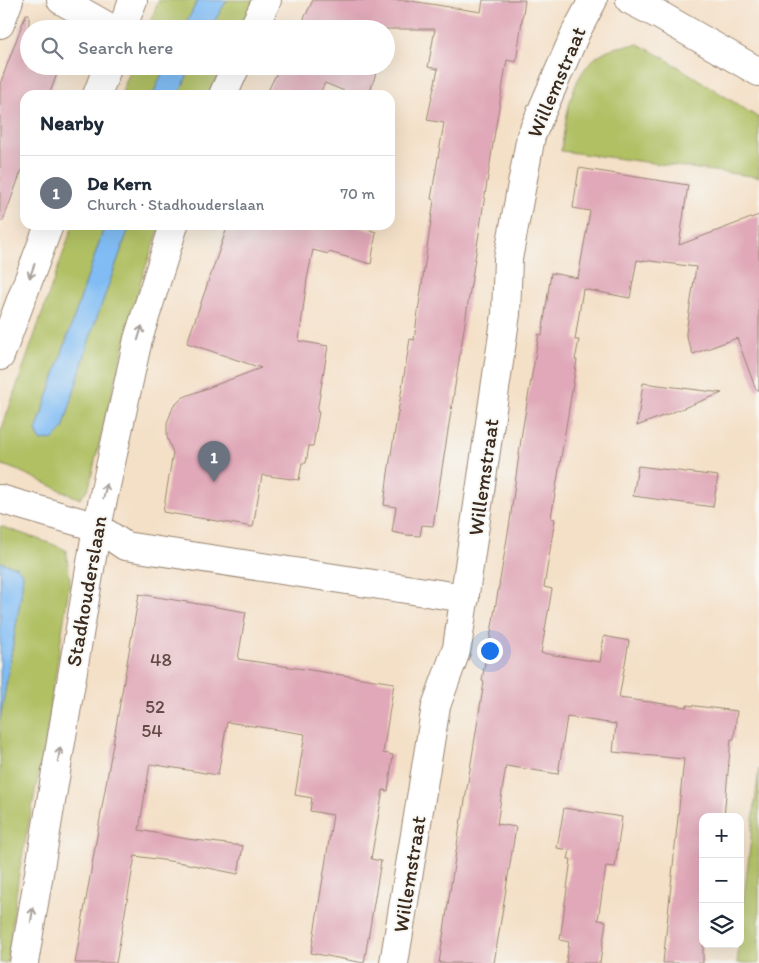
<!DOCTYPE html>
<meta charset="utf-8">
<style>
:root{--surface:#fff;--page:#f6f6f7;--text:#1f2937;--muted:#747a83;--line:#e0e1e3;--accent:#b45309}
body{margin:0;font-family:Itim,sans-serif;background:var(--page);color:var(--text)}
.controls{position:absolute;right:15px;bottom:15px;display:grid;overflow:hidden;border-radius:10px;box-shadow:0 5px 20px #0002}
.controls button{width:45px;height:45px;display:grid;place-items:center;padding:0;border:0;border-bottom:1px solid var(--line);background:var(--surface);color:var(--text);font:25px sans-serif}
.you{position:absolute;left:489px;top:650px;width:18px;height:18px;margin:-12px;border:4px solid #fff;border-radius:50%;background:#1a73e8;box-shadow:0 0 0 8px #1a73e833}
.badge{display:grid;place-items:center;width:32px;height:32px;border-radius:50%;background:var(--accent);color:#fff;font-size:16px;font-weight:700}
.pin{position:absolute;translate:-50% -41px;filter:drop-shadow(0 1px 2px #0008)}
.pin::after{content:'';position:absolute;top:26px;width:18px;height:15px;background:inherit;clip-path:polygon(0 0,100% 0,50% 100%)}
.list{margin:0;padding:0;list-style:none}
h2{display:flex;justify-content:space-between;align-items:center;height:65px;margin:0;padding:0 20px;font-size:21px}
h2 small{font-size:16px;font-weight:400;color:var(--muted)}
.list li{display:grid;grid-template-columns:32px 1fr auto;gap:15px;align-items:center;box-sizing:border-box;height:75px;padding:0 20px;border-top:1px solid var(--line)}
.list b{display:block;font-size:19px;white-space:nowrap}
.list p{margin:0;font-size:16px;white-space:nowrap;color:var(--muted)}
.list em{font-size:16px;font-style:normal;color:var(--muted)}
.icon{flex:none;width:28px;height:28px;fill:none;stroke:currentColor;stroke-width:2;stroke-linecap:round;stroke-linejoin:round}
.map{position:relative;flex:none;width:759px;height:963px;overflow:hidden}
.search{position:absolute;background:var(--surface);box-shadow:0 5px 20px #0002;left:20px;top:20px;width:375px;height:55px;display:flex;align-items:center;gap:12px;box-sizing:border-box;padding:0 18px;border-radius:28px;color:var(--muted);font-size:19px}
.panel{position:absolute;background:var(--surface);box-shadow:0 5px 20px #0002;left:20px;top:90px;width:375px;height:140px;border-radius:15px}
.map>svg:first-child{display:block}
.green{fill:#b0c063;stroke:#767540}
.water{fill:#81bdf4;stroke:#5e7489}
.building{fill:#e0a8b8}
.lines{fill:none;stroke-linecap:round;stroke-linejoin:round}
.minor-casing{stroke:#988572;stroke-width:30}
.minor{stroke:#fff;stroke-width:28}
.oneway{stroke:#a79f9a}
.labels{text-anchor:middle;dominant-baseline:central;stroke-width:4;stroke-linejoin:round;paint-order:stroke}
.number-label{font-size:19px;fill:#644a44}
.street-label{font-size:21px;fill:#3b2a1e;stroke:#f6f6f2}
</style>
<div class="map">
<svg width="759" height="963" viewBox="0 0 759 963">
<rect width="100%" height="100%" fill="#f6f6f2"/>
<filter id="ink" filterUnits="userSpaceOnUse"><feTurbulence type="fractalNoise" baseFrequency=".02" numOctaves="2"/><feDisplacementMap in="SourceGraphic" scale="10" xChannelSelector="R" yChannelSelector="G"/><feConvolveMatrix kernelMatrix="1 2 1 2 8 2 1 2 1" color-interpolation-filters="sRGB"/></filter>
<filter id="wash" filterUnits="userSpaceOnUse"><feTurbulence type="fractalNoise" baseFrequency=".0096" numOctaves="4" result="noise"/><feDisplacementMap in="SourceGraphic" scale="20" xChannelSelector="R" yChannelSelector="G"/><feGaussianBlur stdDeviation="1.12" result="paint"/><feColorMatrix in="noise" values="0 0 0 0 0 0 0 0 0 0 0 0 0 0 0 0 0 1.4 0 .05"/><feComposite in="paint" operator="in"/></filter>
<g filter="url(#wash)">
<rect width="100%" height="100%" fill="#f4e0c7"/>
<g class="green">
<path d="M159,0H198L183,29H147Z"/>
<path d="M227,0H254L240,29H210Z"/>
<path d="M638,44L663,57L759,118V177L561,151C567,115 570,67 608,50C617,46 629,46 638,44Z"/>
<path d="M132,66H165L153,95H121Z"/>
<path d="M191,66H222L209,95H179Z"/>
<path d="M73,225H105L36,431L41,441L63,429L91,334L130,225H161L142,277L98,448L89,487L80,499L19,471L0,464V434Z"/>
<path d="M0,526L52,544L66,550L70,580L46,737L19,873L7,963H0V720L21,596L23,574L17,567L0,562Z"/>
<path d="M759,769V963H737L739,944H740V931Z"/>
</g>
<g class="water">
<path d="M198,0H227L210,29H183Z"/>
<path d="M165,66H191L179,95H153Z"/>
<path d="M105,225H130L91,334L63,429L54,439L41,441L36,431Z"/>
<path d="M0,562L17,567L23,574L21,596L0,720Z"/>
</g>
<g id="blocks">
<g class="building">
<path d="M313,0H405L481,12L483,0H525L516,62L507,60L496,125L433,526L422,525L420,536L407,535L392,532L396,507L384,505L388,473L410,339L414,340L434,200L431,199L444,123L427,120L438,69L428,67L435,29H299Z"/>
<path d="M26,14H29V66H60L49,95H25V161L3,221H0V84Z"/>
<path d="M280,66H360L376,73L369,95H354L325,83L319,95H266Z"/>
<path d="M579,168L688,185L679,245L759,215V390H756L737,338L693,354L686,336V333L696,267L643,260V261L637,260L630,298L583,289L575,340H579L575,360H577L551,518L555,519L544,587L552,589L541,653L600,662L604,636L629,641L619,698L687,707V705L737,711L734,739H731L724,817H703V963H663L684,759L613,752L616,724L567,717L558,774L506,766L497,824L516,827L494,963H439L461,819H462L484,682L482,681L486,656H487L510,521L522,432L539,334L542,335L551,273L578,278L590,211L573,208Z"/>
<path d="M228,225H353L376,232L371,264L329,252L328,254L313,250L307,279L299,341L328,346L317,412H319L313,446H309L306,463H302L299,480L262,475L253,527L163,512L173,453L167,437V423L173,407L182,398L186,396L261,368L187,343Z"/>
<path d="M643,383L722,393L637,426Z"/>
<path d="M638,466L718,476L713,507L633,496Z"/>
<path d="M139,594L246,612L238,659L394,683L383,753L393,755L388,791L383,790L371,859L381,861L364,963L311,953L333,815L310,811L312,798L295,795L305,734L227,722L218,775L150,764L139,830L187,839L243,846L238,874L183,863L135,856L116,963H75Z"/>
<path d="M564,808L622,817L615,867L606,866L598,920L606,921L600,963H566L569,942L560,940L571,859H568L570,850L557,848Z"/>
</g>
</g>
</g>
<g filter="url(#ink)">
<use href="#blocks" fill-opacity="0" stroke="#988572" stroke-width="1"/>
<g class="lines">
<defs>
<g id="minor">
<path d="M61,0L112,29"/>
<path d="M630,0L661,16L759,72"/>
<path d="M0,24L9,0"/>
<path d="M122,29L133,0"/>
<path d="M253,29L267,0"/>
<path d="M97,95L108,66"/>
<path d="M223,95L236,66"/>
<path d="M0,356L49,225"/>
<path d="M0,499L97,527L125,546L465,598"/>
<path d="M24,963L97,527L138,339L174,225"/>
<path d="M394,963L436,706L457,648L506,314L508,259L531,136L576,32L593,0"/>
</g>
</defs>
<use href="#minor" class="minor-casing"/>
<use href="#minor" class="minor"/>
</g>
<defs><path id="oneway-shaft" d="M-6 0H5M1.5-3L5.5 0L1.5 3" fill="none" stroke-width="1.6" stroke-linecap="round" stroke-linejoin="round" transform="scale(1.25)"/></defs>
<g class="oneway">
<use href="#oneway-shaft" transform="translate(32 271) rotate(110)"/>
<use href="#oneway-shaft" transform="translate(140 333) rotate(-73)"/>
<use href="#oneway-shaft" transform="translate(105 491) rotate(-78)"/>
<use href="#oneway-shaft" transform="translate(59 755) rotate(-81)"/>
<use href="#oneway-shaft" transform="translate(32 915) rotate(-81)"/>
</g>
</g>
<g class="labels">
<g class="number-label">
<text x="161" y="659">48</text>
<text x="155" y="706">52</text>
<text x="152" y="730">54</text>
</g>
<g class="street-label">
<text transform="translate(556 82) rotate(-67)">Willemstraat</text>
<text transform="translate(483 477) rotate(-82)">Willemstraat</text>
<text transform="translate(86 591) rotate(-80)">Stadhouderslaan</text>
<text transform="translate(409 874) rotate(-81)">Willemstraat</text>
</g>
</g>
</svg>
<div class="controls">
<button>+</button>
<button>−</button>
<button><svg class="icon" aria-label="layers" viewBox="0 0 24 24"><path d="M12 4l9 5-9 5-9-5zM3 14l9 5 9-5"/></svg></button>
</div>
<div class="you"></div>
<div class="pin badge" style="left:214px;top:482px;background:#6b7280">1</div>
<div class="search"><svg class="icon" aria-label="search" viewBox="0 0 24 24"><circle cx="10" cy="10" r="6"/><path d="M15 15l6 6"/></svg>Search here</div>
<section class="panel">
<h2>Nearby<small></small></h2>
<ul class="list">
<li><span class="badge" style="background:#6b7280">1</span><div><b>De Kern</b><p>Church · Stadhouderslaan</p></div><em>70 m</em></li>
</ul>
</section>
</div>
